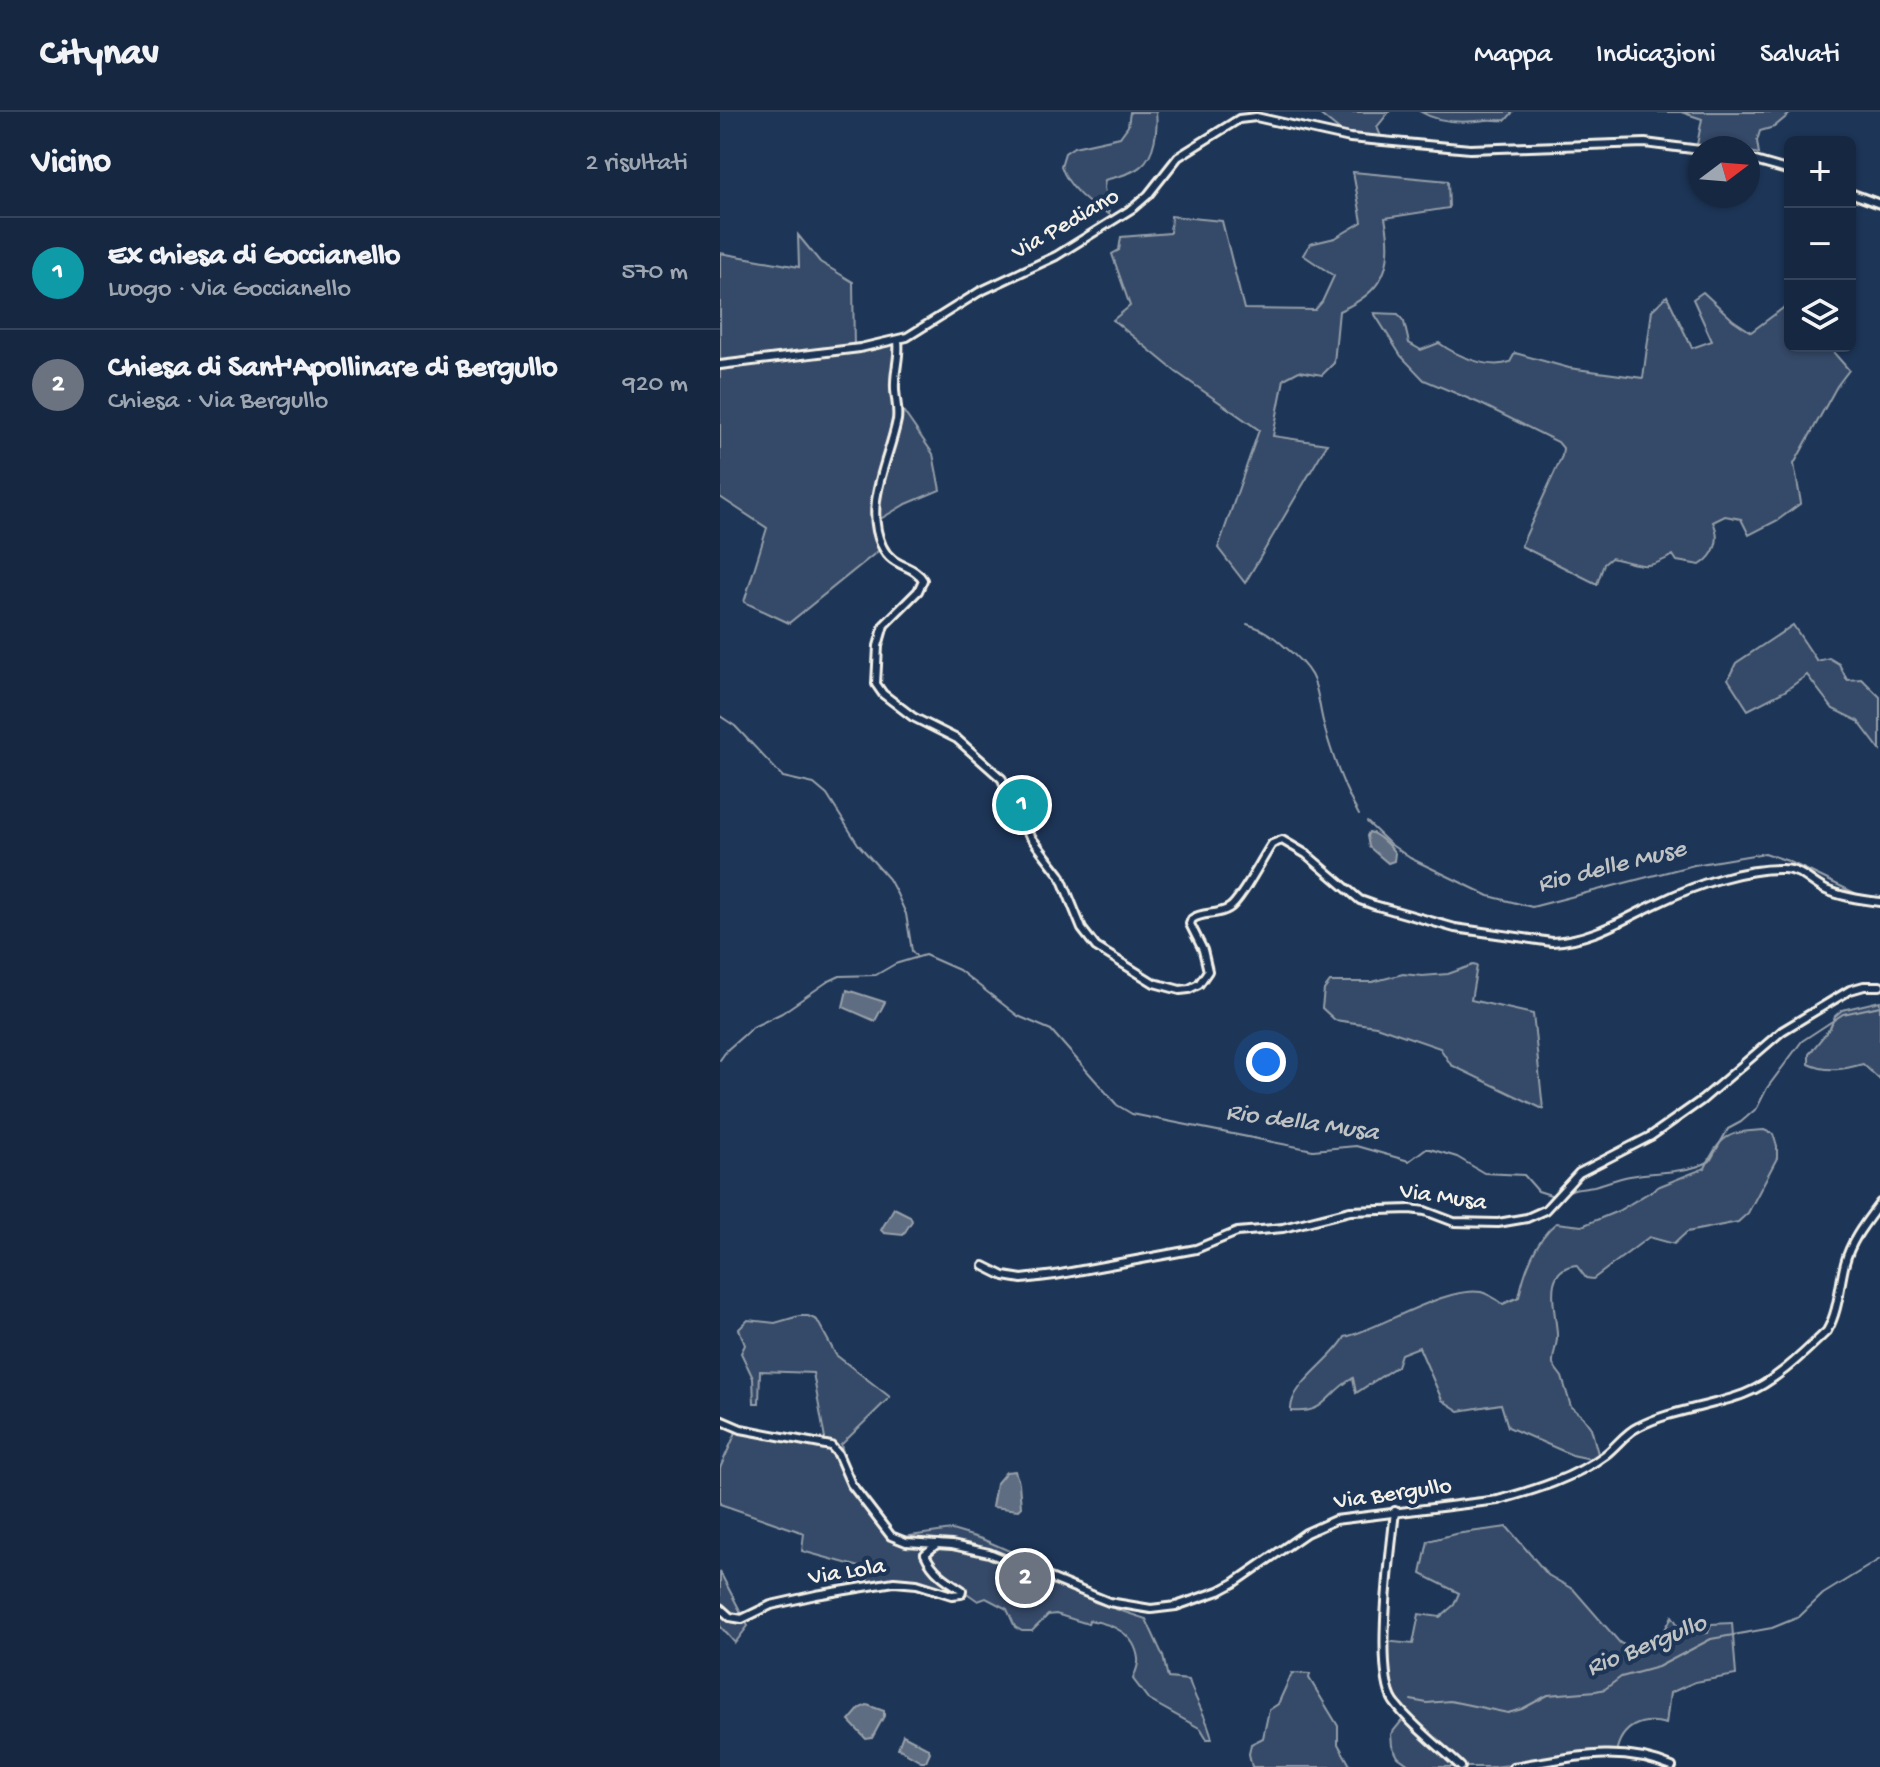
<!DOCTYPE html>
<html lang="it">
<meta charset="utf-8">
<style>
:root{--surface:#162841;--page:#23344c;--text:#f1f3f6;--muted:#9ea6b1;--line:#35445a;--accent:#db2777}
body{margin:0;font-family:"Gochi Hand",sans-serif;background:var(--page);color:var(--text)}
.controls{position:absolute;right:24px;top:24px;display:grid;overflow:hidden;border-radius:12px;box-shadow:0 2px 6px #0004}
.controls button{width:72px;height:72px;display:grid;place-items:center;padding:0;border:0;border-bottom:2px solid var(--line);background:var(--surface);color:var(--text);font:40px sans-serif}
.compass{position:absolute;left:968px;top:24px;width:72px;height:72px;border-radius:50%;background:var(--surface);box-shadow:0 2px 6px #0004;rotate:74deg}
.you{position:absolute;left:546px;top:950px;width:28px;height:28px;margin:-20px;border:6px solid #fff;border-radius:50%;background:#1a73e8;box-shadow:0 0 0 12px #1a73e833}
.badge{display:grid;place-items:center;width:52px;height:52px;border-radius:50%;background:var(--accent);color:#fff;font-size:26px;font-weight:700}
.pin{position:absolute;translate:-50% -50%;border:4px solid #fff;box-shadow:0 2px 8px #0006}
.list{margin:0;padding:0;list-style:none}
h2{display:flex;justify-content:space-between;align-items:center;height:104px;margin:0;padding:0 32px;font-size:34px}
h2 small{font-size:26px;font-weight:400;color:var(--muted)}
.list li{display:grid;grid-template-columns:52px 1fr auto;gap:24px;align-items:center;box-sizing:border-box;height:112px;padding:0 32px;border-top:2px solid var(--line)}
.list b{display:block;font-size:30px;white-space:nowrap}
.list p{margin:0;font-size:26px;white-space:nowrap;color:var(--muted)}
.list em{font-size:26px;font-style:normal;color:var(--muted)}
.icon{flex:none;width:44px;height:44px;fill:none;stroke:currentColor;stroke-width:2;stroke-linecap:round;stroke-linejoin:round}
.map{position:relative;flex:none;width:1160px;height:1655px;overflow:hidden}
header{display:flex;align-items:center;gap:48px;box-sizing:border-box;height:112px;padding:0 40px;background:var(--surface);border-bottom:2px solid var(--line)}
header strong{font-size:38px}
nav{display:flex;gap:44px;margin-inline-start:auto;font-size:28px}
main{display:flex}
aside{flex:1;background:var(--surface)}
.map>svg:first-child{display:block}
.green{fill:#354a67;stroke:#949ea8;stroke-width:2}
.water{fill:#5e6d82;stroke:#9aa2ab;stroke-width:2}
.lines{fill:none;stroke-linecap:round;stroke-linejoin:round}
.stream{stroke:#9aa2ab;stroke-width:2}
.minor-casing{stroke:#f4f1e8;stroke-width:12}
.minor{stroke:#1d3557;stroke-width:6}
.labels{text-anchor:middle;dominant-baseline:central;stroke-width:8;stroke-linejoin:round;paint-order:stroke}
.street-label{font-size:24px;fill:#f4f1e8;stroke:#1d3557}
.water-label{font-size:26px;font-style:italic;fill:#c0c3c4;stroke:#1d3557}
</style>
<header>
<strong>Citynav</strong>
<nav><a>Mappa</a><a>Indicazioni</a><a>Salvati</a></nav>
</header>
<main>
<aside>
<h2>Vicino<small>2 risultati</small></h2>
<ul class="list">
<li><span class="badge" style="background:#0f9aa8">1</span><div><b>Ex chiesa di Goccianello</b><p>Luogo · Via Goccianello</p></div><em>570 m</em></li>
<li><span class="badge" style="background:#6b7280">2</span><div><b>Chiesa di Sant'Apollinare di Bergullo</b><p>Chiesa · Via Bergullo</p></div><em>920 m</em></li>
</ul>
</aside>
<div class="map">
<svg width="1160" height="1655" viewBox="0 0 1160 1655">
<rect width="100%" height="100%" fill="#1d3557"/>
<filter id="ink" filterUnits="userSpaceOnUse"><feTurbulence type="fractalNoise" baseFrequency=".0125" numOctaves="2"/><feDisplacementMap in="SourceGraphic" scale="16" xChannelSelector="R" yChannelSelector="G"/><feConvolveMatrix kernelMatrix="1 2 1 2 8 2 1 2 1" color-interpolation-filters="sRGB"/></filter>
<g filter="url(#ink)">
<g class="green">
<path d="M410,0H436C438,16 435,43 421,54C412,62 396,65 385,68L384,76L389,102C369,94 348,75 341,54L345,41L354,35L400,25L408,14Z"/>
<path d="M597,0H669L657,15L663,29L629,26Z"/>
<path d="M701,0H793L786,8C778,9 773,7 766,8C745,11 721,12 701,0Z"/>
<path d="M937,0H1072L1054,15L1040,19L1037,29L1039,42L1030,40L1029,47L1028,36L976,38L982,7L961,0Z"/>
<path d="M633,60L728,69L729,96L665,106C675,153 664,180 619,199L614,251L602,263L579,259L564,267L553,324L607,332L525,471L498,436L539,318L456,260L393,208L410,194L392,142L399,138L401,125L450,121L451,104L502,109L524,197L595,198L602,190L614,164L583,143L590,132L615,126L642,110Z"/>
<path d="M78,123L100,150L133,170L134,237L177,229L175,287L213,342L220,378L184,393L157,409L163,435L69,511L24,490L47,416L0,385V141L79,155Z"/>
<path d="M983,180L1013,208L1031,220L1070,191V234H1108L1129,258L1117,274L1074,352L1081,391L1058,408L1029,423L1021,407L1005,404L993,410C1001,426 996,443 980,453L957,449L953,443C924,460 921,452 891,446L884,452L877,472L801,434L842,344L843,336L838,330L759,291L704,268L681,244L654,201L678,202L684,210L689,231L701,238L719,231C737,244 769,258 790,250L795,241L849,256L923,266L932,198L947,184L972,236L992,229L973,187Z"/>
<path d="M1073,513L1097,549L1109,546L1119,552L1127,568L1142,567L1160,585V638L1138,609L1113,597L1087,563L1065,579L1028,598L1008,567L1016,551Z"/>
<path d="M753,853L757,854L751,888L813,902L823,997L731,953L720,936L656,914L615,908L602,896L604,878L610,870H652L683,862L702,864L728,862Z"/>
<path d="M1160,889V968L1143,952C1125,957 1107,961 1089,952V942L1110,916L1115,904L1122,898Z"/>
<path d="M1044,1018L1053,1022L1057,1034V1046L1028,1101L1018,1110L967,1120L954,1132L929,1125L873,1167L866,1166L856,1153C821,1157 836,1198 837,1222C838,1233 832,1242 833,1253L842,1265L851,1295L862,1304L871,1316L880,1349L852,1343L788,1315L781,1292L739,1299L722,1288L699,1235L681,1242L677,1254L636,1281L633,1266C604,1283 607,1302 571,1299C569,1273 613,1248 625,1225C661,1216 726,1174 761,1180C769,1182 776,1187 783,1192L799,1185C804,1160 816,1127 836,1111L862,1114L898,1099L940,1074L985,1056C1001,1023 1007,1020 1044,1018Z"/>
<path d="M79,1204H88L97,1208L116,1243L170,1285L121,1333L131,1367L169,1421L183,1425L232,1418L262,1427L294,1441V1446L371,1482L374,1490L426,1507L443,1544L448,1566L469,1568C475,1589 488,1606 492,1627H487L481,1617L429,1588L413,1567C415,1560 419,1554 418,1547C415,1521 392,1512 369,1508L368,1512L336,1502L328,1503L312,1519H302L295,1515L287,1497L266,1486L258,1489L241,1477L232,1480L182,1468L148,1471L147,1457L82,1439L84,1421L0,1392V1356L17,1318L105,1327L93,1261L40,1259L39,1291H34L33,1266L21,1241L25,1233L19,1217L28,1208L55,1211Z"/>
<path d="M787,1415L828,1463L854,1478L900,1531L915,1538C935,1532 944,1523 952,1504L964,1522L988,1521L991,1512L1012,1511L1016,1563L975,1570L950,1581L946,1612C922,1605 901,1614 896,1641L772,1655H692L678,1645L672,1634L671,1622L688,1601L670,1580L664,1529L693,1532L699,1502L720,1505L734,1493L739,1481L701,1462L708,1429L735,1422Z"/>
<path d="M0,1460L28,1514L15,1531L0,1514Z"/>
<path d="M572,1561L590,1562L589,1566L618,1614V1632L631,1655H532L529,1642L531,1632L543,1626L549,1598L558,1592Z"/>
</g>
<g class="water">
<path d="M649,720C658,722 670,734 675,741L674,749L668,751L649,735L647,724Z"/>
<path d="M127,878L165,890L155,909L123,895Z"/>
<path d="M174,1096L190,1104L192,1109L183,1123L164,1121L161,1118Z"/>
<path d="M295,1359L299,1371L301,1395L298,1398L272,1395L276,1372L286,1360Z"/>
<path d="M147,1593L164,1599V1604L152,1626L146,1627L129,1609L140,1596Z"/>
<path d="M183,1623L208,1636L210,1640L206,1649H201L178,1636Z"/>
</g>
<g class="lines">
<g class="stream">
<path d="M527,512C543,517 552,523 564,534C605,567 593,577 606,621C614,648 625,679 639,703"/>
<path d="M0,604L15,614L63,665L94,672L107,683L138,732L169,767L176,780L186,802L192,839L196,844"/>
<path d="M647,710L670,732L690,746L769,784L812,795L974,753L1045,741L1068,749L1141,784L1154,786"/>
<path d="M0,948L7,938L33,915L62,901L107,870L120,864L156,863L175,852L205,843L239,858L298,904L331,918L397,993L412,1002L593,1038L636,1034L689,1049L705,1037H710L737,1045L764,1061L804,1063L818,1079L834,1084"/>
<path d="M844,1082C853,1075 863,1076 874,1074C886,1071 898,1066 910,1064C937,1059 966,1062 990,1049L1008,1017L1021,1010L1037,996L1047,976L1082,929L1123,902L1160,894"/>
<path d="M691,1588L707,1591L730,1589L788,1601L802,1597L828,1583L876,1579L885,1577L901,1565L938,1555L991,1527L1052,1516L1079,1505L1103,1482L1160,1447"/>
</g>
<defs>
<g id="minor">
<path d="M1028,47L1070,59"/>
<path d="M1130,81L1160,92"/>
<path d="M178,229C180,243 175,257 175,271C174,284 179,295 177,308C169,349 143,392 162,434C172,456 194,452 203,468L198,479L164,513L158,534L156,572L163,582L193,605L237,627L282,667L296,706L340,763L362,817L376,835L434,871L460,878L469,877L479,872L488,859L483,838L470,812L472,807C483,799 497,804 509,796C520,790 543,745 552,732L562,728L586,742L640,788L654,793L735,816L832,830C873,828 903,807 940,790C975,773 1024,756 1063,757C1081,757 1091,771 1106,778C1122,785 1143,788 1160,790"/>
<path d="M0,253L140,236L187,225L259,180L336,144L413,96L428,83L458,45L519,7L536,5L630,26L750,37L925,31L980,38"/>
<path d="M264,1154L284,1164L302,1167L335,1163L476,1137L517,1120L563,1116L630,1099L690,1097L705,1099L734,1110L778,1111L807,1106L825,1098L859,1061L931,1024L982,988L1062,919L1130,878L1144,874H1160"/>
<path d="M0,1308L21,1317L111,1334L118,1342L131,1372L171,1424L186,1430L232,1433L269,1441L389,1490L431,1497L456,1494L499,1479L514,1471L586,1421L615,1408L778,1388C815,1378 854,1366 885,1343C897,1334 905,1321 918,1315C950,1298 990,1295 1024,1282C1055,1270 1083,1242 1107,1219C1119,1198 1119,1174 1125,1151C1131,1128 1146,1110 1160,1091"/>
<path d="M675,1399C671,1438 654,1560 674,1590C690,1612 720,1635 741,1655"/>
<path d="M0,1496L10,1505L22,1507L51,1493L96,1483L174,1470L197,1472L232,1483L241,1482L242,1478C226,1468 213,1460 205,1442L217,1432"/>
<path d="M793,1655C849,1646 898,1632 952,1655"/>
</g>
</defs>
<use href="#minor" class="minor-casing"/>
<use href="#minor" class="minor"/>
</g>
</g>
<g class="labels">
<g class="street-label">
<text transform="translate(346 113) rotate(-30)">Via Pediano</text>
<text transform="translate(723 1086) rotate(8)">Via Musa</text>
<text transform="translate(673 1383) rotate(-8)">Via Bergullo</text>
<text transform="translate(127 1461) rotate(-9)">Via Lola</text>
</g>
<g class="water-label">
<text transform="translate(892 756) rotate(-14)">Rio delle Muse</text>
<text transform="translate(582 1012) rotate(8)">Rio della Musa</text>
<text transform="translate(927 1535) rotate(-22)">Rio Bergullo</text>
</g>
</g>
</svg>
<div class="controls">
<button>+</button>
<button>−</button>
<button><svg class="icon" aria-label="layers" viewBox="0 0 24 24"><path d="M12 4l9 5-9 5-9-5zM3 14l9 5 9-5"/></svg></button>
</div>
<svg class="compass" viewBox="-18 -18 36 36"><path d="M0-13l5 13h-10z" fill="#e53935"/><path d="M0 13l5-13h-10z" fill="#9ea6b1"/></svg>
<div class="you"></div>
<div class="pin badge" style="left:302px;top:693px;background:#0f9aa8">1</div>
<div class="pin badge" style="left:305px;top:1466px;background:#6b7280">2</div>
</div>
</main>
